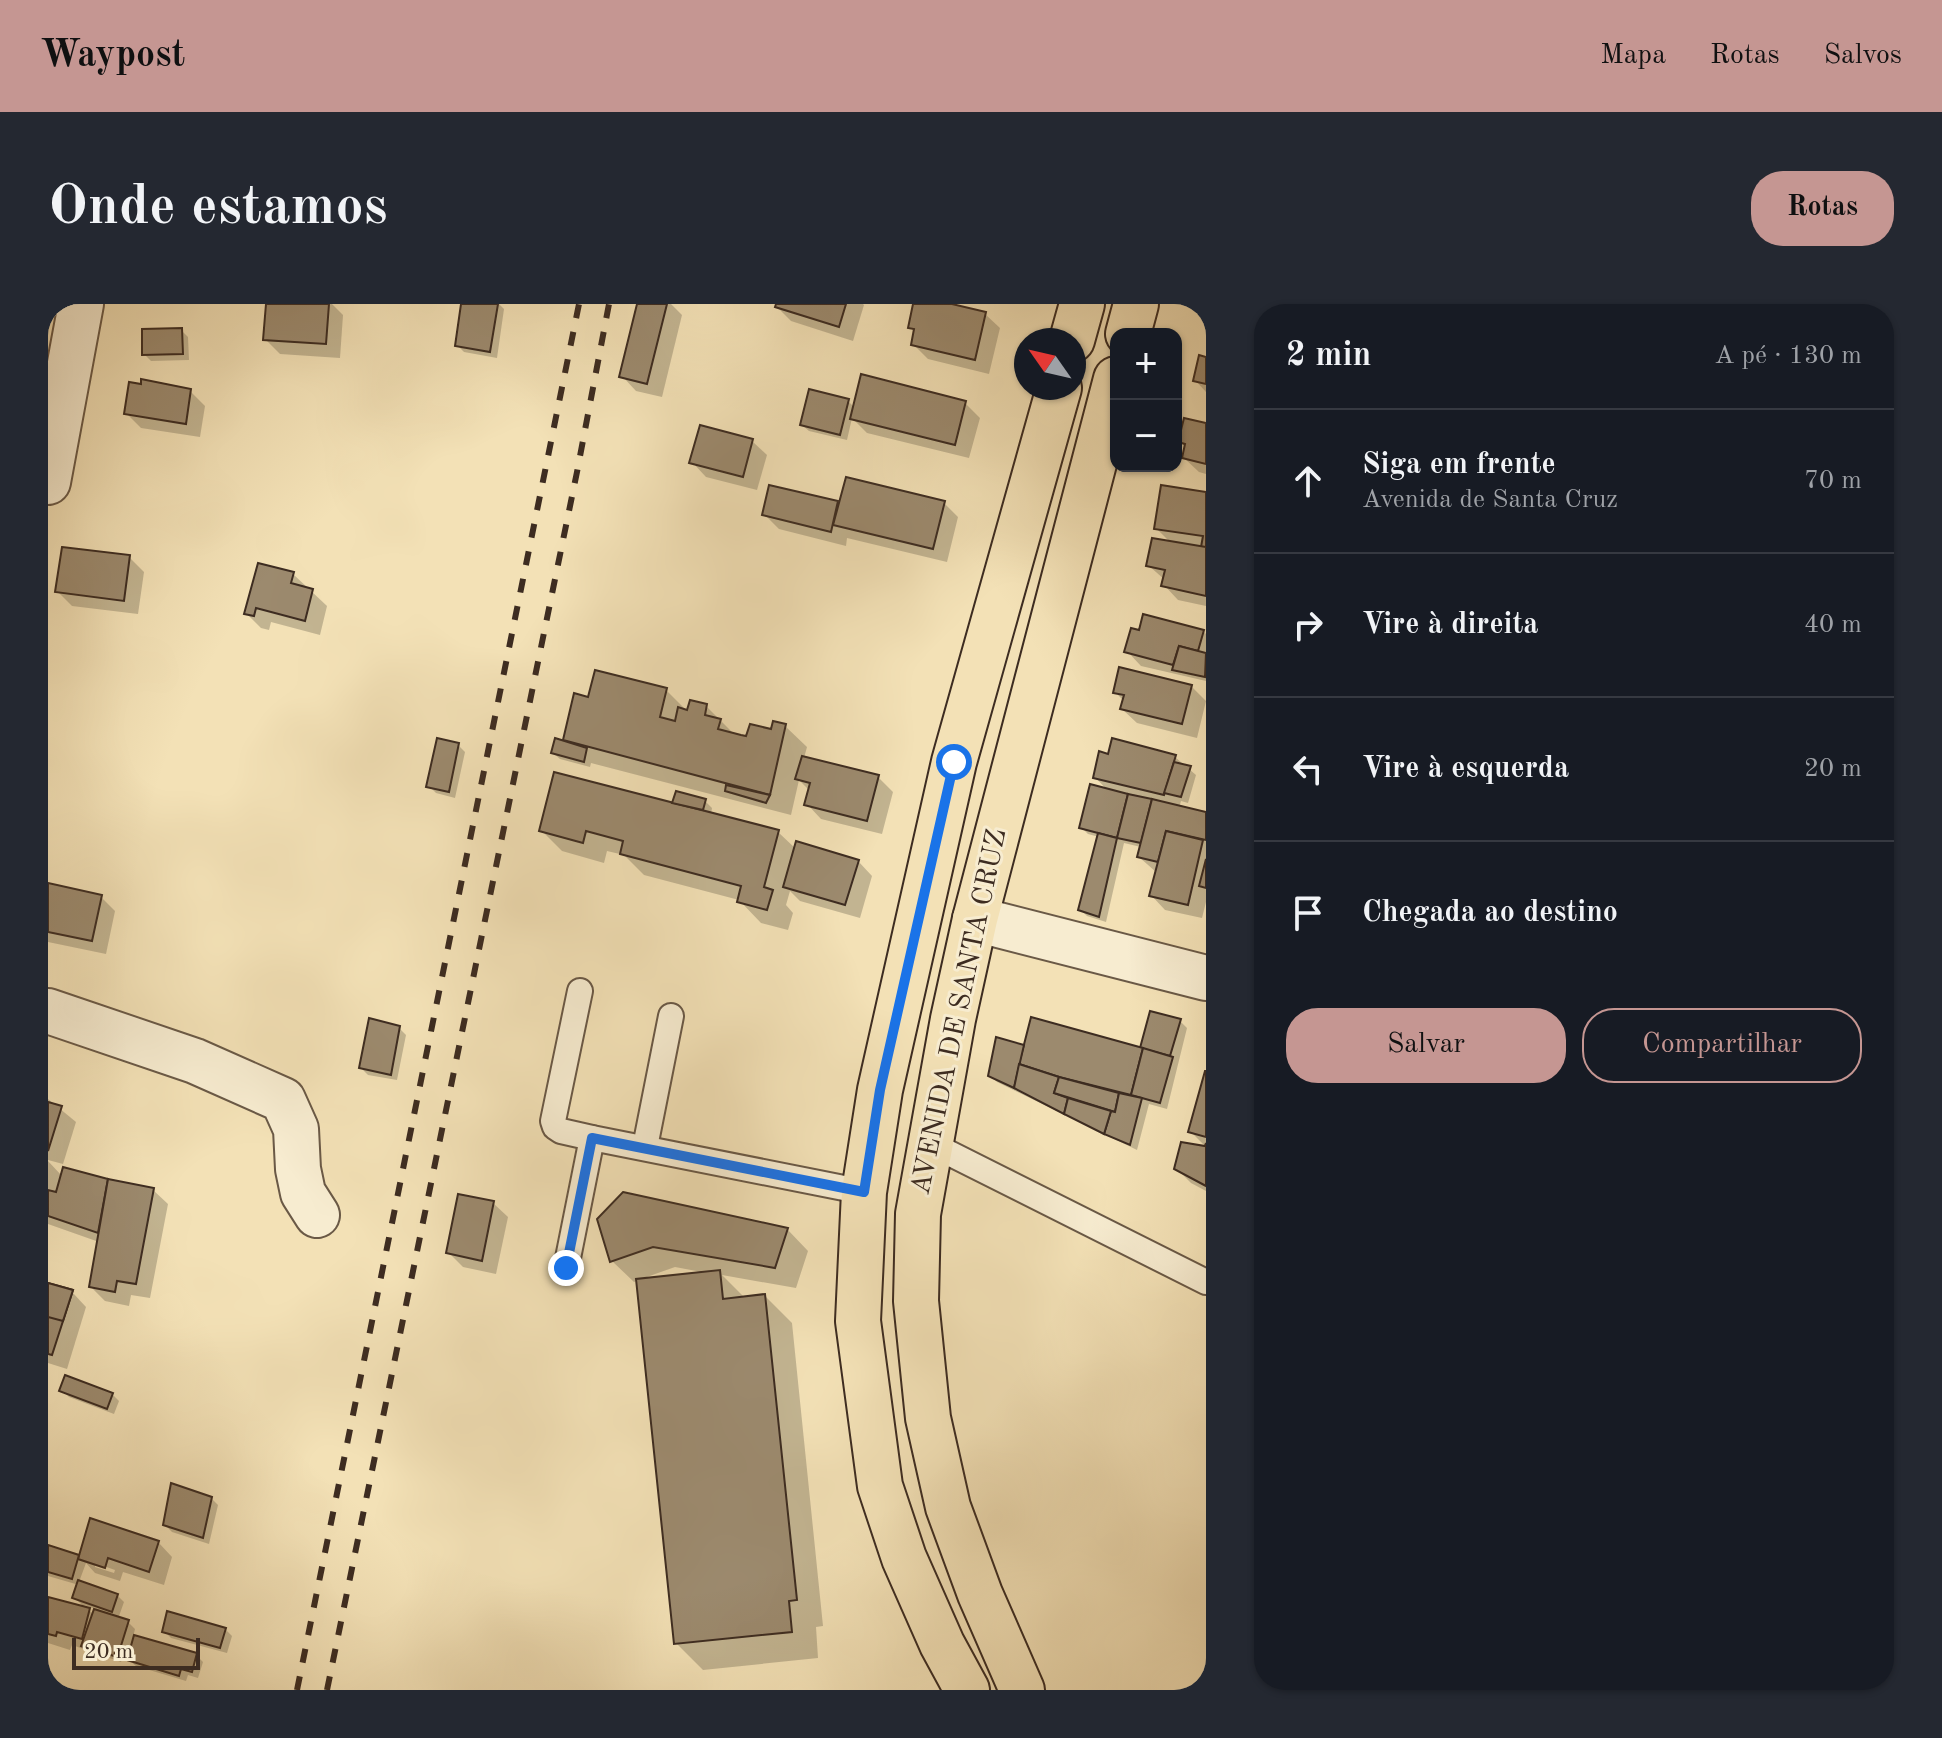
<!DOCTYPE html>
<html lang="pt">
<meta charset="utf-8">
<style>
:root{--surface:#171b24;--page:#242831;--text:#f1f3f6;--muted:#9ea1a6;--line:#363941;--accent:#c59692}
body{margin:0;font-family:"Old Standard TT",serif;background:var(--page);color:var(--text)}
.controls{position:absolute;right:24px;top:24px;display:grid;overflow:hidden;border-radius:16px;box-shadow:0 2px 6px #0004}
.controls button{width:72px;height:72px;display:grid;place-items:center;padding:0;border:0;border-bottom:2px solid var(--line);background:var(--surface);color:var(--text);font:40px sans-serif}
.compass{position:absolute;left:966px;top:24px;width:72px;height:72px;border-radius:50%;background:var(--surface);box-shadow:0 2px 6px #0004;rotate:304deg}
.scale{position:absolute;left:24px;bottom:20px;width:128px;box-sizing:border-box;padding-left:8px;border:4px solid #3d2c21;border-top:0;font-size:22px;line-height:28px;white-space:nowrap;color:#3d2c21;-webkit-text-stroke:6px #f7ecd0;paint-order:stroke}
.stop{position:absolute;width:24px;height:24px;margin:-18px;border:6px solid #1a73e8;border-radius:50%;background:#fff}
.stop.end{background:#1a73e8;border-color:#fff;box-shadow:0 2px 8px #0008}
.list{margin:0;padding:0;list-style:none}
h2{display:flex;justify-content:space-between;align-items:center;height:104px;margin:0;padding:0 32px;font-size:34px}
h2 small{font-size:26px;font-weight:400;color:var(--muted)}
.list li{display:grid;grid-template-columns:52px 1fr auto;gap:24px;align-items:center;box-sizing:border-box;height:144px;padding:0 32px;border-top:2px solid var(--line)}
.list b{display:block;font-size:30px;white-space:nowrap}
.list p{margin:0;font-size:26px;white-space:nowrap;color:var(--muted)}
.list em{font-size:26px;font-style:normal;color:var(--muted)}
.actions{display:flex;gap:16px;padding:24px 32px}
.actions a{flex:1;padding:18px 0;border:2px solid var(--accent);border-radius:32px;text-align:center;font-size:28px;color:var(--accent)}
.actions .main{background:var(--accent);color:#111}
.icon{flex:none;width:44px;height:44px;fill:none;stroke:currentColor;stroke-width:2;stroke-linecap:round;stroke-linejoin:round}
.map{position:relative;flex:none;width:1158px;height:1386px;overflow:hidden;border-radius:32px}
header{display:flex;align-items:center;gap:48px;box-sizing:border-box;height:112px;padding:0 40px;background:var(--accent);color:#111}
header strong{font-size:38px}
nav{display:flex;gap:44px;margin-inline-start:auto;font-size:28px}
.intro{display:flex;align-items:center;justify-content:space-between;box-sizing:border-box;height:192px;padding:0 48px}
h1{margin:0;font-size:56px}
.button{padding:20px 36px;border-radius:32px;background:var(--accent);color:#111;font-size:28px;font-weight:700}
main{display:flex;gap:48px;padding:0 48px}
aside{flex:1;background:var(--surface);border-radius:32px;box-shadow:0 2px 6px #0004}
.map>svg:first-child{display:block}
.shadow{fill:#0003;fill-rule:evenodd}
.building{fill:#9c8a6e;stroke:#3d2c21;stroke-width:2}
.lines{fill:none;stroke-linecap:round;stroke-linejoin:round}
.service-casing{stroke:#6a5946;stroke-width:28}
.minor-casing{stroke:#6a5946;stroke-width:48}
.primary-casing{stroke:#3d2c21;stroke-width:48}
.service{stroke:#f7ecd0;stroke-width:24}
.minor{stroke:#f7ecd0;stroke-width:44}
.primary{stroke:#f3e1b6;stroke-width:44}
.rail{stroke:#3d2c21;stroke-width:6;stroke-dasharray:14 14;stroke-linecap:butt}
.route{stroke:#1a73e8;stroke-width:10}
.labels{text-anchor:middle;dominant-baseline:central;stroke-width:6;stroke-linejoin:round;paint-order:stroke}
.street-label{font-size:28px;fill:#3d2c21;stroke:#f7ecd0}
</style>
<header>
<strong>Waypost</strong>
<nav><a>Mapa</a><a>Rotas</a><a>Salvos</a></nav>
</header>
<div class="intro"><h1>Onde estamos</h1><a class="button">Rotas</a></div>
<main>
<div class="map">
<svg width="1158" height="1386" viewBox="0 0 1158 1386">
<rect width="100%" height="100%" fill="#f3e1b6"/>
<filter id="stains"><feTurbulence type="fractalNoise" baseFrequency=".0025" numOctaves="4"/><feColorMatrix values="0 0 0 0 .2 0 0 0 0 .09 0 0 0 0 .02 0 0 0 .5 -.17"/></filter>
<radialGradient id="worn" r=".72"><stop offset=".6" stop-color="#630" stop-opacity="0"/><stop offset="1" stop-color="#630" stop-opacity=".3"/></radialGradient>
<g class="shadow">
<path d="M220,0H284L295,11L292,54L232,50L217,35Z"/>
<path d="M415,0H451L456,5L449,54L416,48L409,41Z"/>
<path d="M591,0H623L634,11L614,93L588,87L574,72Z"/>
<path d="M730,0H815L816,1L805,37L743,17L729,3Z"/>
<path d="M867,0H896L937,10L952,24L941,70L880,55L865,40L868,29L862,23Z"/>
<path d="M133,26L140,33L141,56L103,57L96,50Z"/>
<path d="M1158,55V88L1147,76Z"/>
<path d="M95,82L142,87L157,102L152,133L93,124L78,109Z"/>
<path d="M800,97L807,104L917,99L932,114L921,154L819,129L804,114L799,136L761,127L754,121Z"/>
<path d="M1158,121V170L1151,168L1136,154L1139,144L1132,138Z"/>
<path d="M704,137L719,151L709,186L658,173L644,158Z"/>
<path d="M723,183L792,200L896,199L910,213L899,258L799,234L798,242L731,225L716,210Z"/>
<path d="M1158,190V302L1130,296L1116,281L1117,276L1100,261L1123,239L1108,224Z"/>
<path d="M81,253L96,268L90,310L24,302L9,287Z"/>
<path d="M245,270L279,302L272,331L223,318L221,326L213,324L199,310Z"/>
<path d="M1155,327L1158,330V377L1093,362L1079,347Z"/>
<path d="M1143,382L1158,397L1149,434L1089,419L1074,405L1076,397L1067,388Z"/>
<path d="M618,386L641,409L658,402L687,431L700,434L737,422L759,443L756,454L830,473L845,488L834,530L773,515L759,500L762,487L751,476L743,511L543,459L542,463L512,455L505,449L522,441L517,436L542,396Z"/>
<path d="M410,441L417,448L407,494L388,489L381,482Z"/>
<path d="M1127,453L1148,471L1140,499L1133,497L1131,504L1158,510V598L1154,614L1117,606L1103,591L1108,568L1091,553L1093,543L1076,539L1058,618L1039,612L1032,605L1051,533L1040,530L1033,523L1060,487L1047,473Z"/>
<path d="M657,497L664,504L663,510L730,528L748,545L810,557L824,572L812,614L752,597L742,587L738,601L745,609L740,626L713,619L691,596L596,571L576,551L559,547L556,559L514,547L493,526Z"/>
<path d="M0,581L53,593L67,607L58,650L0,638Z"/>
<path d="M1132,717L1139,724L1119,805L1101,800L1089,846L949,778L942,771L1095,746Z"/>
<path d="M351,724L358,731L349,776L320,771L313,764Z"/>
<path d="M1158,769V843L1142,827Z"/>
<path d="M0,795L28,818L15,860L0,856Z"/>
<path d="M1158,844V887L1143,879L1128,864Z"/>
<path d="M0,857L14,872L16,866L105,886L120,900L102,994L83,991L81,1002L57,997L43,983L51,938L0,920Z"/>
<path d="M445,899L460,913L448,970L415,963L401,949Z"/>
<path d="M551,916L739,925L760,947L748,984L674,971L697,994L717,992L744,1019L775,1322L768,1323L770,1354L655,1366L628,1339L591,976L586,978L564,957ZM627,963L659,969L593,975Z"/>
<path d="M0,981L24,988L38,1003L19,1065L0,1059Z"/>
<path d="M14,1086L64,1090L71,1097L66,1110L21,1093Z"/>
<path d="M163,1194L170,1201L161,1240L124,1228L117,1221Z"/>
<path d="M110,1238L124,1253L116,1281L75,1268L72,1277L47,1269L38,1259L31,1278L69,1291L76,1298L70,1315L80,1318L87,1325L85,1333L148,1351L155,1358L150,1374L140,1371L138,1377L88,1362L81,1356L82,1351L76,1350L73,1358L24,1341L22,1346L0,1339V1295L38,1305L26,1293L31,1281L0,1272V1243L33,1255ZM47,1259L67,1266L66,1269L47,1263ZM36,1301L48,1305L46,1311Z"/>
<path d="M177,1325L184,1332L179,1349L123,1334L116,1327Z"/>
</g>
<g class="building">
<path d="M218,0H281L278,40L215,36Z"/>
<path d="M413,0H450L442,48L407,42Z"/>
<path d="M589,0H619L599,80L571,73Z"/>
<path d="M728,0H798L791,23L727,3Z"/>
<path d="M865,0H904L938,8L927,56L863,41L866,25L860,24Z"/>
<path d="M134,24L135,50L94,51V25Z"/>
<path d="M1151,51L1158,53V80L1145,77Z"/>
<path d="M813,70L918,97L907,141L802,115Z"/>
<path d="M93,75L143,85L138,120L76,110L81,78L93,80Z"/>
<path d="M761,85L801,95L792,131L752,121Z"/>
<path d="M1136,114L1158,119V160L1134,154L1137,140L1130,138Z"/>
<path d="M652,121L705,135L695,173L641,159Z"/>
<path d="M798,173L897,197L885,245L785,221Z"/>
<path d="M721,181L790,197L783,228L714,211Z"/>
<path d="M1113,181L1158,188V243H1153L1155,232L1106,225Z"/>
<path d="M1104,234L1158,243V292L1113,282L1117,266L1098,262Z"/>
<path d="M14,243L82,251L76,297L7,288Z"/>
<path d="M210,259L246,268L243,279L265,285L257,317L208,304L206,312L196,310Z"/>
<path d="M1095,310L1156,326L1150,347L1131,342L1125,361L1076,348L1083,324L1091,326Z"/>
<path d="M1131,342L1158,349L1157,373L1124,366Z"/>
<path d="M1071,363L1144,381L1134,420L1072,405L1076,391L1065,389Z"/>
<path d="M547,366L619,384L612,413L627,417L630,403L639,406L642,396L659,400L657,411L673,415L670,425L693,431L698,432L702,420L723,425L725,417L738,420L722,491L515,436L526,389L540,393Z"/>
<path d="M389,434L411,439L401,488L378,483Z"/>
<path d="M507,434L539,444L536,458L503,449Z"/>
<path d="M1064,434L1128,451L1116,491L1045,474L1051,447L1060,450Z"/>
<path d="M754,452L831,471L819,517L756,501L762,479L747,475Z"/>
<path d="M1126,458L1143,462L1133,493L1116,489Z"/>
<path d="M506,468L731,526L716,583L725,586L719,606L689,598L693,582L572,550L575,537L538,527L535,539L491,527Z"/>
<path d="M1042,480L1080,490L1069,534L1031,524Z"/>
<path d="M678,481L722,491L718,499L677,487Z"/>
<path d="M628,487L658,495L655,506L624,499Z"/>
<path d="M1080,490L1104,495L1093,539L1069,534Z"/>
<path d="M1104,495L1158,508V536L1118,527L1110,558L1089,553Z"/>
<path d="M1118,527L1155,536L1140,601L1101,592Z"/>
<path d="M1050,529L1069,534L1051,613L1030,606Z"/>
<path d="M748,537L811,556L797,601L735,583Z"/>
<path d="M1158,555V584L1151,582Z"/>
<path d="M0,579L54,591L44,637L0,628Z"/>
<path d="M1102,707L1133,715L1122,752L1092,744Z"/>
<path d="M983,713L1095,744L1083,791L1011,773L971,760Z"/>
<path d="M321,714L352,722L343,771L311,764Z"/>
<path d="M948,733L976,741L966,784L940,772Z"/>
<path d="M1095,744L1125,753L1112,799L1083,791Z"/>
<path d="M971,760L1011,773L1006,789L1020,794L1016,810L966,784Z"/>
<path d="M1157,767H1158V833L1140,828Z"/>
<path d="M1011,773L1071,789L1067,808L1006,789Z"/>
<path d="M1071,789L1094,794L1082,841L1056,830L1063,807L1067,808Z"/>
<path d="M1020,794L1063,807L1056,830L1016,810Z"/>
<path d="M0,798L14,802L0,847Z"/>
<path d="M1133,838L1157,842L1158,839V882L1126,865Z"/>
<path d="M15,863L60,875L50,929L0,912V886L8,888Z"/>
<path d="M60,875L106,884L88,980L69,977L67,988L41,983Z"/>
<path d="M575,888L740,924L727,964L605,943L562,958L549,915Z"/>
<path d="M410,890L446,897L434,957L398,949Z"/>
<path d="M672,966L675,995L717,990L749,1296L741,1297L744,1328L626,1340L588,975Z"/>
<path d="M0,979L25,986L4,1051L0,1050Z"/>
<path d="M0,979L25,986L15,1017L0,1013Z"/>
<path d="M17,1071L65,1089L59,1105L11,1087Z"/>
<path d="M123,1179L164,1193L155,1234L115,1221Z"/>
<path d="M42,1214L111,1237L101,1268L60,1254L57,1264L30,1255Z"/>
<path d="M0,1241L31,1251L24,1275L0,1268Z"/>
<path d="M30,1276L70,1290L64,1308L24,1294Z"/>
<path d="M0,1293L42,1304L34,1335L9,1328L8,1332L0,1330Z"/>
<path d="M46,1305L81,1316L72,1345L69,1344L66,1352L33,1342Z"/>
<path d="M119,1307L178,1324L172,1344L114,1328Z"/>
<path d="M86,1331L149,1349L144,1368L133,1365L131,1372L79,1356Z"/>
</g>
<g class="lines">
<defs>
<g id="service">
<path d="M532,687L505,817L507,823L513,827L544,834L816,888"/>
<path d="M881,839L1158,978"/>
<path d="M597,843L623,712"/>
<path d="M518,964L544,834"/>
</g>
<g id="minor">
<path d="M0,178L33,0"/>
<path d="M927,615L1158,674"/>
<path d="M0,707L147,757L235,796L248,825L250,865L255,889L269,911"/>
</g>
<g id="primary">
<path d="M1080,30L1088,0"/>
<path d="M1024,36L1034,0"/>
<path d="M919,1386L894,1340L856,1254L832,1182L810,1017L816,888L832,786L906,458L1011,84"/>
<path d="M974,1386L932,1290L900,1203L880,1114L868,997L870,910L905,715L927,615L1068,75"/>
</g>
</defs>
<use href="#service" class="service-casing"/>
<use href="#minor" class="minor-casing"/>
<use href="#primary" class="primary-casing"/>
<use href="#service" class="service"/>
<use href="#minor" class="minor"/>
<use href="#primary" class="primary"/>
<g class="rail">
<path d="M249,1386L531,0"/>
<path d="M279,1386L529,168L561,0"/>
</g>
</g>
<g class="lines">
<path class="route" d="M518,964L544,834L816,888L832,786L906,458"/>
</g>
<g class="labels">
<g class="street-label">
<text transform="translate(912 708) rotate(-78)">AVENIDA DE SANTA CRUZ</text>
</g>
</g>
<rect width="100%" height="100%" filter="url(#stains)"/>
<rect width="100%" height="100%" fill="url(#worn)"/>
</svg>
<div class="controls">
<button>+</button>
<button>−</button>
</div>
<svg class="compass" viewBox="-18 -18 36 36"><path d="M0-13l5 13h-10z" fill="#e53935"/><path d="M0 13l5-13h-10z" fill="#9ea1a6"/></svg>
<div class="scale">20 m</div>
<div class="stop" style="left:906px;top:458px"></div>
<div class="stop end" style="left:518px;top:964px"></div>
</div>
<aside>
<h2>2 min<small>A pé · 130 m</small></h2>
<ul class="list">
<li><svg class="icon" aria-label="ahead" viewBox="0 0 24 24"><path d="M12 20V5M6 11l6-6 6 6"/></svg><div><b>Siga em frente</b><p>Avenida de Santa Cruz</p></div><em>70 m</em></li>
<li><svg class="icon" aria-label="right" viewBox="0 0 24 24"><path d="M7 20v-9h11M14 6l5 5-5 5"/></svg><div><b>Vire à direita</b></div><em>40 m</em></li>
<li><svg class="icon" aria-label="left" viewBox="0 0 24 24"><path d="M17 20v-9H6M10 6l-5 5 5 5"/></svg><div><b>Vire à esquerda</b></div><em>20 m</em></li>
<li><svg class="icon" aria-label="arrive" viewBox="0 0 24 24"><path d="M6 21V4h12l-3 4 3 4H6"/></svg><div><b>Chegada ao destino</b></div></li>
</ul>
<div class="actions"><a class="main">Salvar</a><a>Compartilhar</a></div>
</aside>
</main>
